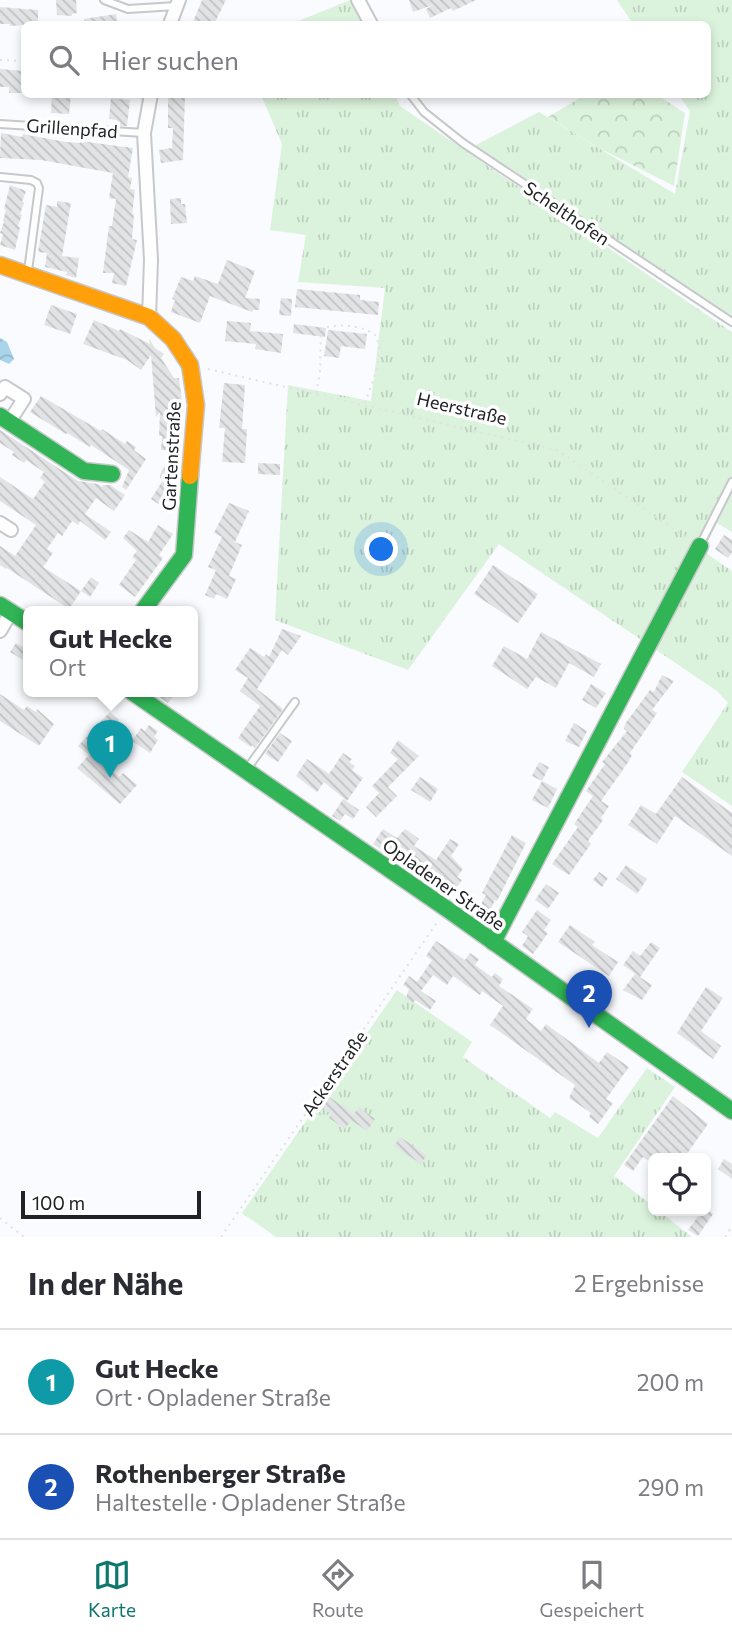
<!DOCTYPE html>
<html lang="de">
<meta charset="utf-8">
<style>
:root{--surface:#fff;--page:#f2f2f3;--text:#2b2b33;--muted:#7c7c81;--line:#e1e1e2;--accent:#0f766e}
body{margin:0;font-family:Commissioner,sans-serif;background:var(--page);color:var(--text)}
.controls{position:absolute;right:21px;bottom:21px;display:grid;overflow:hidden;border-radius:10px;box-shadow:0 4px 10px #0003}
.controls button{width:63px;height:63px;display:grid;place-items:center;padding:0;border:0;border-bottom:2px solid var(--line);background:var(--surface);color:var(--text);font:35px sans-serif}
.scale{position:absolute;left:21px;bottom:18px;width:180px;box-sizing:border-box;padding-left:7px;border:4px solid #202124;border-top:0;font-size:19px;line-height:24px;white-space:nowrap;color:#202124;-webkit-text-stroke:5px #fff;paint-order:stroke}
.you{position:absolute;left:382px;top:550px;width:24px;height:24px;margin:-18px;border:5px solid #fff;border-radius:50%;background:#1a73e8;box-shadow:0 0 0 10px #1a73e833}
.badge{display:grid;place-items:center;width:46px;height:46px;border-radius:50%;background:var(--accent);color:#fff;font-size:23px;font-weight:700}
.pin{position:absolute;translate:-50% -58px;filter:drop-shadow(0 2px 4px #0008)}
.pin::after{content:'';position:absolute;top:37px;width:24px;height:21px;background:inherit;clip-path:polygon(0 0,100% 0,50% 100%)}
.popup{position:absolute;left:23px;top:606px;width:175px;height:91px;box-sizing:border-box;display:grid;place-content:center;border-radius:10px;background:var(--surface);filter:drop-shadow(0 2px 5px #0005);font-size:23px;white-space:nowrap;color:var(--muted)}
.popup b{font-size:26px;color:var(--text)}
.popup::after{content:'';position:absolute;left:50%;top:100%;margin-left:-14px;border:14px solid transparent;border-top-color:var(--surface)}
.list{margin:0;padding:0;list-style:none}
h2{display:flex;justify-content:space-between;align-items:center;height:91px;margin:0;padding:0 28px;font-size:30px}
h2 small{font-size:23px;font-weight:400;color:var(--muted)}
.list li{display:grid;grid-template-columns:46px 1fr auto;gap:21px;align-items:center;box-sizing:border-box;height:105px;padding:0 28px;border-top:2px solid var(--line)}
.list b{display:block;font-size:26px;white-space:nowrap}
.list p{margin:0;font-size:23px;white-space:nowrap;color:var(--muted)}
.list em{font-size:23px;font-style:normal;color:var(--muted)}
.icon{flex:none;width:38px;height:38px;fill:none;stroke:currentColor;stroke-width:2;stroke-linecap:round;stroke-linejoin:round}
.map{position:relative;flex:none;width:732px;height:1237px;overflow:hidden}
.search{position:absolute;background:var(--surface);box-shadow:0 4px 10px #0003;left:21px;right:21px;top:21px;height:77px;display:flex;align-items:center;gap:18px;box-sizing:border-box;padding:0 24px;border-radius:10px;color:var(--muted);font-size:26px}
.sheet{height:301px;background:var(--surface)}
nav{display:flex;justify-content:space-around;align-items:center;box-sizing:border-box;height:98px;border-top:2px solid var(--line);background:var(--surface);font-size:19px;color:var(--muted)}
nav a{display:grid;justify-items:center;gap:4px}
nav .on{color:var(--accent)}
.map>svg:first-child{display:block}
.grass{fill:url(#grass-tufts)}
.forest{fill:url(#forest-crowns)}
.water{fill:url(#water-waves)}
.building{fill:url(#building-back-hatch)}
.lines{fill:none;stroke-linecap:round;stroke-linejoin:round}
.lane-casing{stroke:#c7c8cb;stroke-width:10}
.street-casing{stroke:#c7c8cb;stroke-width:16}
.fast-casing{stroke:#c7c8cb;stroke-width:19}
.slow-casing{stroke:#c7c8cb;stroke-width:19}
.path{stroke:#e2e2e4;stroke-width:2;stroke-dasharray:2 5;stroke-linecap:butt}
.lane{stroke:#fefeff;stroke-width:6}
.street{stroke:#fefeff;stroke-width:12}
.fast{stroke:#30b455;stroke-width:16}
.slow{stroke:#ff9f0a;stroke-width:16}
.labels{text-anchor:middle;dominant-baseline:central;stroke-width:7;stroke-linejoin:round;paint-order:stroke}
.street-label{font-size:18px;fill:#202124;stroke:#fff}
</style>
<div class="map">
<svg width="732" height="1237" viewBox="0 0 732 1237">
<defs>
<pattern id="grass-tufts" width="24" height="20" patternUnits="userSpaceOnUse" patternTransform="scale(1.75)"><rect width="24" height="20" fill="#dbf3dc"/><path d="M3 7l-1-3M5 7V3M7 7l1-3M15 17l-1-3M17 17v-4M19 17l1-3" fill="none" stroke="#bcd0bd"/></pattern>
<pattern id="forest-crowns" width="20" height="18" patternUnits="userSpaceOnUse" patternTransform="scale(1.75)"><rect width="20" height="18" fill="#dbf3dc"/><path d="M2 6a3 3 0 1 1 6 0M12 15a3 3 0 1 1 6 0" fill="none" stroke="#bcd0bd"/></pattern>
<pattern id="water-waves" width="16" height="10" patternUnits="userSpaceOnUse" patternTransform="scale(1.75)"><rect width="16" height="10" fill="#a9d4ea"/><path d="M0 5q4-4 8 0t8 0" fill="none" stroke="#91b6c9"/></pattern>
<pattern id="building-back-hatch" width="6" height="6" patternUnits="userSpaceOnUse" patternTransform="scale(1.75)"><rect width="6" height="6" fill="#e1e3e5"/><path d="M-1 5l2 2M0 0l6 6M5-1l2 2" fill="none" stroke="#c1c2c4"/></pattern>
</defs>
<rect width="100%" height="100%" fill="#f9fbfe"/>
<g class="grass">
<path d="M350,0H355L365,24H291Z"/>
<path d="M617,0H732V316L474,146L539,112L675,194L690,111L679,95L708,94V24H633Z"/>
<path d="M261,95H395L400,106L732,332V532L717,523L703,551L732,571V806L682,772L728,703L717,691L499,544L408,670L275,620L288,385L371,401L385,288L298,282L306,235L270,230L282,144Z"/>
<path d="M397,990L472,1042L463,1057L550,1118L555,1112L598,1138L647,1068L675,1087L614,1176L653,1206V1211H659L692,1237H276L242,1213Z"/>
</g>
<path class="forest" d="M585,95H657L685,113L674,186L597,147L548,117Z"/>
<path class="water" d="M0,338L7,342L14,359L9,364L0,360Z"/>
<g class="building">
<path d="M56,0H76L77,13L72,14V16L57,15Z"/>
<path d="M202,0H226L214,24H198L199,22H193Z"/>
<path d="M409,0H476L453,11L451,8L430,18L426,9L433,5L413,12Z"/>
<path d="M0,7L38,10V24L10,26V24H0Z"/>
<path d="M116,14L118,24H85L84,19Z"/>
<path d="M0,69L24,71V93H9V87H0Z"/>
<path d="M52,94H71L69,114L51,113Z"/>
<path d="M168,95H185L183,160L161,163L159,150L172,148L173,128H168Z"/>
<path d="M111,98L130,100L127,126H116L117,120L109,119Z"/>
<path d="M1,133L22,137L23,134L66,142L80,143V141L133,148L128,177L132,178L130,189L135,190L132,214H134L132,239L137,240L126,286L112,283L114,273H103L109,226H112L116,199L109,198L113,173L41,160L0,158Z"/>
<path d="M10,185L26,191L22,202L24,203L20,214L22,215L18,226L20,227L15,250L0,245L3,234L0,233L4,222L3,221L6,210L4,209Z"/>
<path d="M181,198V204H185L187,223L171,224L170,199Z"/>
<path d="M57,201L71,203L62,256L79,258L76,278L66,275L67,272L45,267L47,253L38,252L46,205L57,207Z"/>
<path d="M227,260L255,271L245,298L260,299L259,310H253L252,312L210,296L200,323L171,312L175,300L172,299L181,277L193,281L195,276L218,284Z"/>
<path d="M297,289L360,295V300L379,302L378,315L295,307Z"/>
<path d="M281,298L292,299L291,316L279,315Z"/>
<path d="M51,305L77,314L70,334L44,325Z"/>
<path d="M94,320L119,331L120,329L150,344L149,339L155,348L164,354L161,358L174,378H179L183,409L181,451L161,450L162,436H159L160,412L156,417L151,355L141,370L127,360L83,344Z"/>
<path d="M227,321L251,323L250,331L283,334L281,353L255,349L256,344L225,341Z"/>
<path d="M294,324L326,328L325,337L293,333Z"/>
<path d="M328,330L367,334L365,349L341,346L339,358L324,356Z"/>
<path d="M224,383L245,385L242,429H247L245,463L222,462L225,428H219Z"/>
<path d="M41,396L101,431L102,429L125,444L127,441L136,447L134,450L146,459L126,490L122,487L129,470L91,445L90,447L67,433L66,434L30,412Z"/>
<path d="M0,430L78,481L98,484L102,487L103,485H110L125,495L114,511L96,498L85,514L111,532L105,540L80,521L78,525L72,521L62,536L58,533L47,549L53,553L43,567L81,591L69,609L7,568L6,569L0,565V546L15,556L36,525L0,501V477L33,499L45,482L40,478L44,472L26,460L24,463L12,455L14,452L0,443Z"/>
<path d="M258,463L280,464V475L258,474Z"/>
<path d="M165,466L177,474L170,484L177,489L163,507L151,499L163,480L160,478L161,472Z"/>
<path d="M229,503L249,511L235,542L242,545L229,576L236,579L227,599L216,594L214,599L205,595L216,570L208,567L222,537L214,533Z"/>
<path d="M158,525L173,534L159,555L163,558L135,597L119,585L136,560L132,557L137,551L123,538L129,530L148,542Z"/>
<path d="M724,535L732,540V552L728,558L715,549Z"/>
<path d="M493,565L538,594L518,623L474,594Z"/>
<path d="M91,577L99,583L90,597L81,591Z"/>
<path d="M282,629L301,636L288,655L282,650L257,689L283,709L255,748L252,745L251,747L238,738L260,706L240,691L248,678L235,670L250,648L264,657L266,654L269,657Z"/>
<path d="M541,632L601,664L594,677L569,663L556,688L536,677L527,689L492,666L504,646L527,659Z"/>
<path d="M16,643L28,650V663L10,652Z"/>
<path d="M662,675L674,681L652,710L657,713L630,753L632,755L629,761L601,801L609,806L601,818L603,820L588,841L591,844L569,875L552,864L578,827L574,824L593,796L586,791L605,764L602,762L627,731L624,729L625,724L650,690L654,692Z"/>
<path d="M591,684L606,693L596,708L582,700Z"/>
<path d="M152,692H176L168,703Z"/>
<path d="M0,694L24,710L27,706L36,712L37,709L54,724L39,746L0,721Z"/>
<path d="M110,712L119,720L90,753L119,777L123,773L137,785L120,804L77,768L89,755L78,746Z"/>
<path d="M574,723L587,731L579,747L565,741Z"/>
<path d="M149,725L158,731L154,737L158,740L150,753L132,741L141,728L145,731Z"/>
<path d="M280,733L292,741L278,762L265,754Z"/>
<path d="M398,740L419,756L388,787L397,796L376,817L366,807L379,793L372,786L398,759L390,753Z"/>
<path d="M343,753L352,759L349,762L355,766L352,770L363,778L347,801L324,782L317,792L296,776L307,759L329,774Z"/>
<path d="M539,762L549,767L542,781L557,789L548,808L532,800L542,781L532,776Z"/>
<path d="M420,777L438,789L430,802L411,790Z"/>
<path d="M682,777L732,813V856L675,816L657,844L628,825L641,805L656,814Z"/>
<path d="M343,799L359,810L353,819L345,814L340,821L332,816Z"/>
<path d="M383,829L397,838L405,829L419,839L414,846L436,860L450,839L459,844L451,856L463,869L457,877L462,880L450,897L438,889L442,882L426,871L424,875L394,854L392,857L373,844Z"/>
<path d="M512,835L526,843L497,901L495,900L490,911L480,906L486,895L482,893Z"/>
<path d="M626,865L647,879L637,894L616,879Z"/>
<path d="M599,872L608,878L602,887L593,880Z"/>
<path d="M546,884L559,893L548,909L535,900Z"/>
<path d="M537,910L551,920L544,930L548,933L533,954L522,946L528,936L522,932Z"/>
<path d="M570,925L595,942L592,945L618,962L609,976L558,942Z"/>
<path d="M436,941L465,960L470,953L479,959L475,965L492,977L495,973L503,979L499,986L533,1009L526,1019L541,1031L546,1024L599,1063L607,1052L629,1067L606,1099L613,1103L598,1124L589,1117L591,1113L569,1098L575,1085L490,1025L503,1006L482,991L480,995L453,976L447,985L433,975L421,991L436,1001L430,1010L415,1000L413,1003L406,998L409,989L403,985L409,976L417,982L432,960L426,956Z"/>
<path d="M651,942L660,948L640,977L623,965L633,951L640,956Z"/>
<path d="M635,974L652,985L642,1000L623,990Z"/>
<path d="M706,987L723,998L701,1031L721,1046L713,1059L677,1033Z"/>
<path d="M328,1096L354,1114L359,1107L375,1119L367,1131L351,1120L345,1129L329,1118L331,1114L321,1107Z"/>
<path d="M673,1096L708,1124L684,1158H651L649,1161L643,1157L633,1171L624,1165Z"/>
<path d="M400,1137L427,1155L421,1164L394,1146Z"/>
<path d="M724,1159L732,1164V1179L718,1169Z"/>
<path d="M706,1209L713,1214L698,1236L688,1230L702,1211Z"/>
</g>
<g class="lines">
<defs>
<g id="lane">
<path d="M104,0L128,9L176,6"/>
<path d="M410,94L424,112L463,143L732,322"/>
<path d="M0,124L144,133"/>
<path d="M0,177L31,180L37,183L39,188L28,271"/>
<path d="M701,543L732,482"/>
<path d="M247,769L295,702"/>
</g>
<g id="street">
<path d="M358,0L371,24"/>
<path d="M170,24L179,0"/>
<path d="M149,317L151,260L144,133L151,94"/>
<path d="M0,394L5,387L24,399L9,422"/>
<path d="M0,523L11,530"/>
<path d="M0,631L11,612"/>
</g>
<g id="fast">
<path d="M0,416L84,471L112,474"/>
<path d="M0,605L28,623"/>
<path d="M142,612L184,555L190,476"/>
<path d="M132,692L447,909L732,1111"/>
<path d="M493,942L700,546"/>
</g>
<path id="slow" d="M0,265L149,317L173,339L190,365L196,405L190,476"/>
</defs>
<use href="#lane" class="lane-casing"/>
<use href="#street" class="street-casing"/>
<use href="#fast" class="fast-casing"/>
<use href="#slow" class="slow-casing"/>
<g class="path">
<path d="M0,60L24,61"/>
<path d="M208,369L557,450L687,538"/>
<path d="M316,393L320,372L321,330C334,322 365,325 376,336C385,356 371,386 364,405"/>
<path d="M0,1218L24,1237"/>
<path d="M221,1237L438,921"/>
<path d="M725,1237L732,1226"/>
</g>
<use href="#lane" class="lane"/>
<use href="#street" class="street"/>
<use href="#fast" class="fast"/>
<use href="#slow" class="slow"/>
</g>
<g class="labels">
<g class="street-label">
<text transform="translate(72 128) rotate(4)">Grillenpfad</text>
<text transform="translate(567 213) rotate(34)">Schelthofen</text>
<text transform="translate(462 408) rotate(13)">Heerstraße</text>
<text transform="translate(171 456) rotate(-87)">Gartenstraße</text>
<text transform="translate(444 884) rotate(35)">Opladener Straße</text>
<text transform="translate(334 1073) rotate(-55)">Ackerstraße</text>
</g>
</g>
</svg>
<div class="controls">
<button><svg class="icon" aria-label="locate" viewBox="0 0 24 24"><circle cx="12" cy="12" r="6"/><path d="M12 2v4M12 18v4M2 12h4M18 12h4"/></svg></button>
</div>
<div class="scale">100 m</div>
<div class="you"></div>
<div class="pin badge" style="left:110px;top:778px;background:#0f9aa8">1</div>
<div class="popup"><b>Gut Hecke</b>Ort</div>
<div class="pin badge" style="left:589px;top:1028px;background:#1a4fb4">2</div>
<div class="search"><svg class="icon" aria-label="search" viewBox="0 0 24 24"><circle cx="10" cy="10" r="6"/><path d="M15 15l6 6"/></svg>Hier suchen</div>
</div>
<section class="sheet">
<h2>In der Nähe<small>2 Ergebnisse</small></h2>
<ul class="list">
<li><span class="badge" style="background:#0f9aa8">1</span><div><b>Gut Hecke</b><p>Ort · Opladener Straße</p></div><em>200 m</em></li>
<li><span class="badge" style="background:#1a4fb4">2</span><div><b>Rothenberger Straße</b><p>Haltestelle · Opladener Straße</p></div><em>290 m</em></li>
</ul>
</section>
<nav>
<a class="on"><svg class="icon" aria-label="map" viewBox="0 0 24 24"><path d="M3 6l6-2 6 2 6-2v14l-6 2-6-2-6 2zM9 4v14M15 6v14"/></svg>Karte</a>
<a><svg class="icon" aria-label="directions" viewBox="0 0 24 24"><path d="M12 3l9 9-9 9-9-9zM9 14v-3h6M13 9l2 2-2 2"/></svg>Route</a>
<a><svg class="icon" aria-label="saved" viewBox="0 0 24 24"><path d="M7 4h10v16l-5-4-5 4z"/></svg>Gespeichert</a>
</nav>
